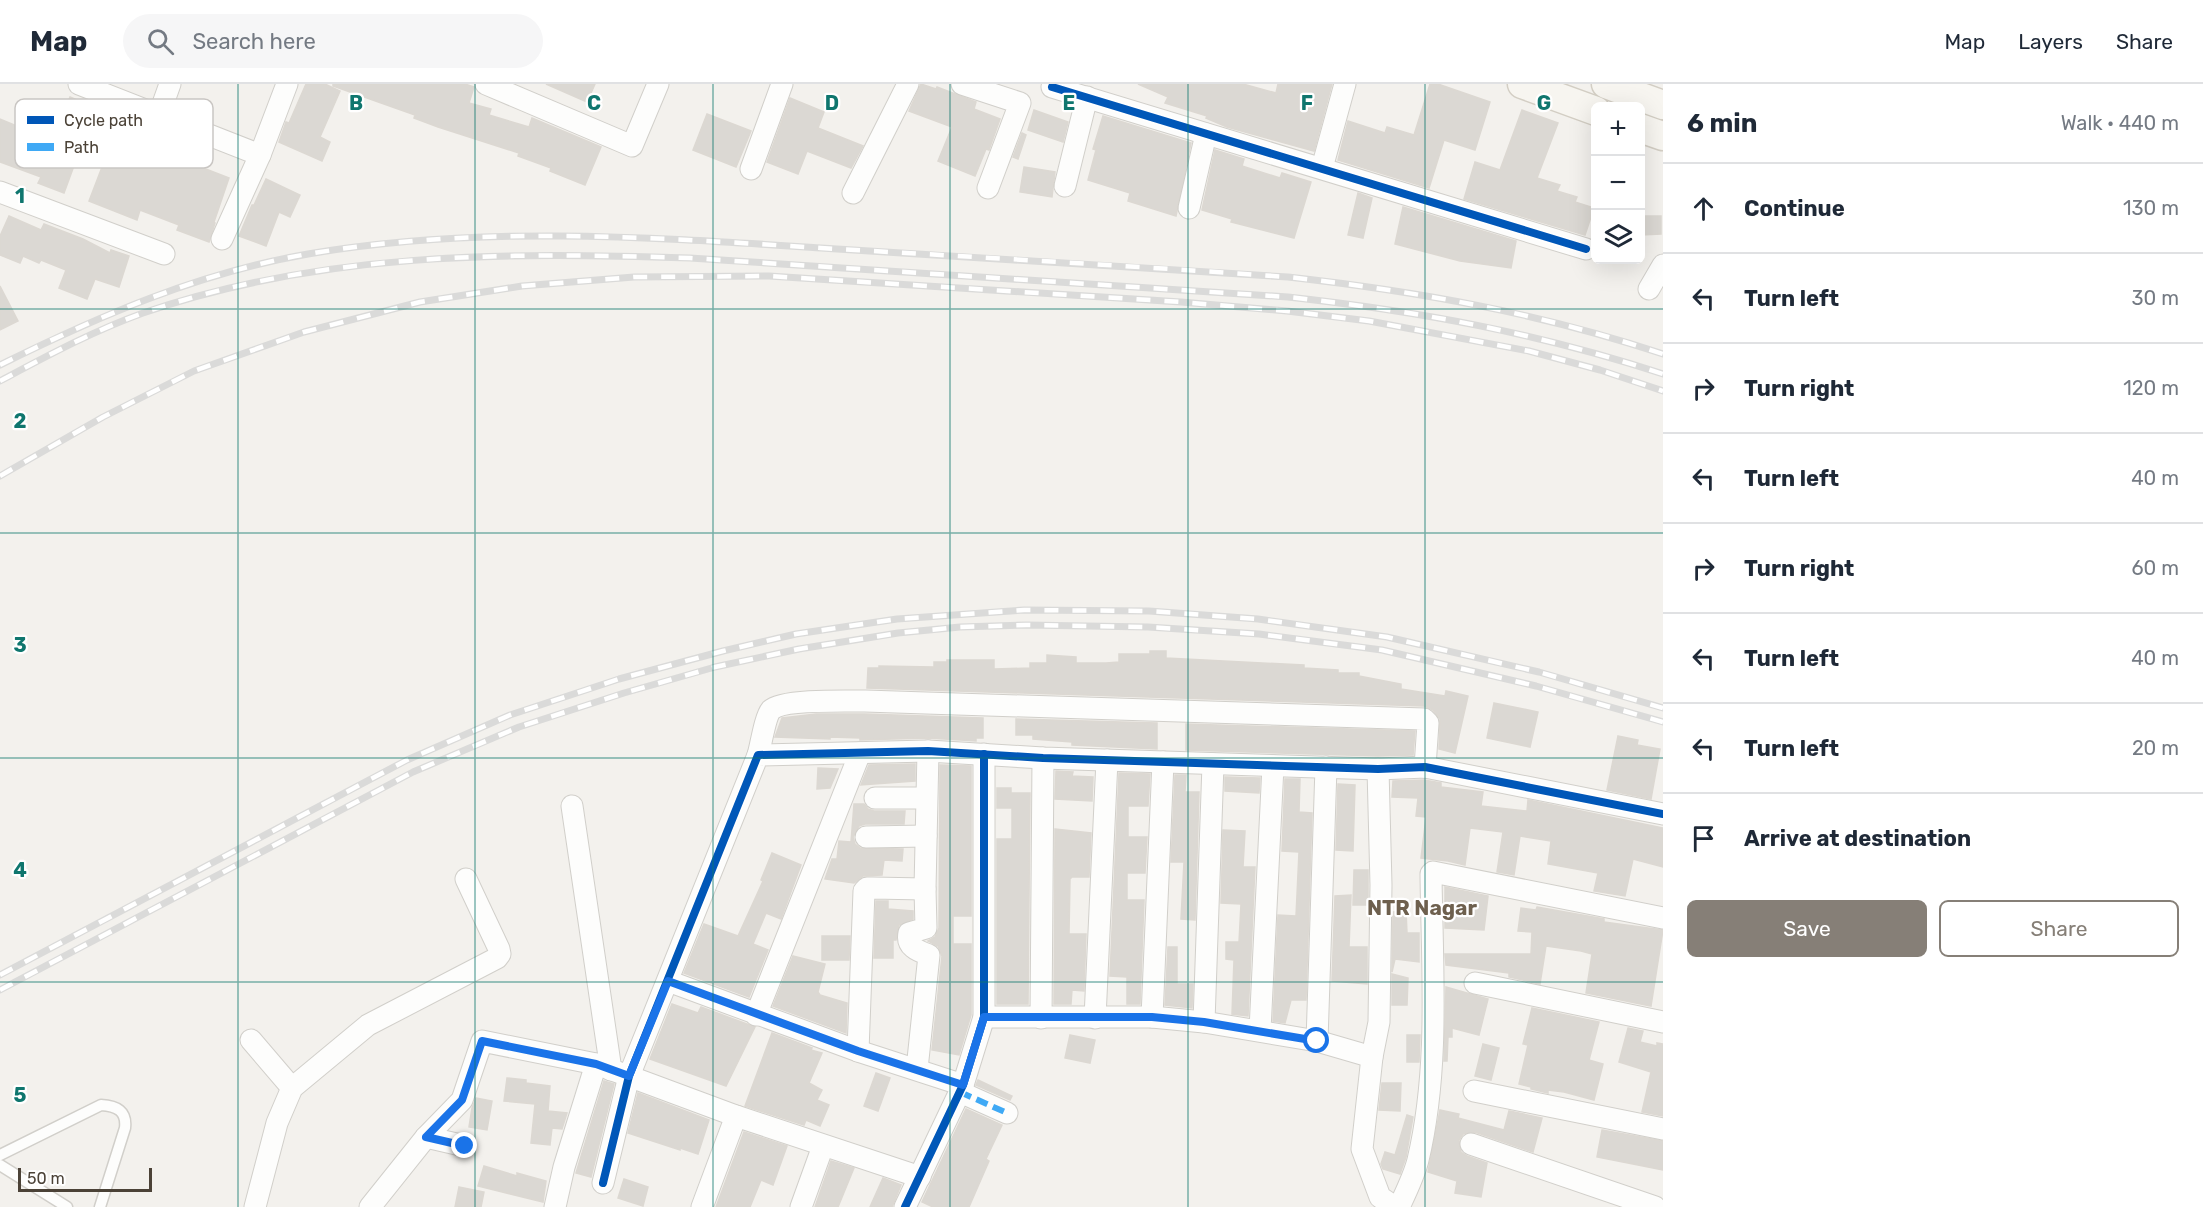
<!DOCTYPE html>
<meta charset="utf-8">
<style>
:root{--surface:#fff;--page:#f6f6f7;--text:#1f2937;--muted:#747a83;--line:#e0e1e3;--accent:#867f77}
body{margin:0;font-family:Rubik,sans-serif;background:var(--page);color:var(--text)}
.controls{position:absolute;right:18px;top:18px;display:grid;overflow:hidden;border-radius:9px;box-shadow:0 6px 24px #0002}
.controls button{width:54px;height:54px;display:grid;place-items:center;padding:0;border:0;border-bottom:2px solid var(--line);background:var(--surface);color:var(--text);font:30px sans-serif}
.scale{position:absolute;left:18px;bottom:15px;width:134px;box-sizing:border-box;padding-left:6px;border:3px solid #4b4237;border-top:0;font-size:16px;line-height:21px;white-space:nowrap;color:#4b4237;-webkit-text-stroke:4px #fff;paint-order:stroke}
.stop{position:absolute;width:18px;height:18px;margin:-14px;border:4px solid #1a73e8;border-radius:50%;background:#fff}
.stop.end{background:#1a73e8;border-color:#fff;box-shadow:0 2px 6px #0008}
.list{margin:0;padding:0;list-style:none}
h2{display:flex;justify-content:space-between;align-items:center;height:78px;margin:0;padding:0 24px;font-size:26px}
h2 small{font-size:20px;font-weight:400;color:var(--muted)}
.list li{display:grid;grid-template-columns:39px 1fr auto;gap:18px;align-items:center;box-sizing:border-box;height:90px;padding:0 24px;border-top:2px solid var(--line)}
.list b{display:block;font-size:22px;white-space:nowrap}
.list em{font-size:20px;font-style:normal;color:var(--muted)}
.actions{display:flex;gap:12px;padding:18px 24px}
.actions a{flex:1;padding:14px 0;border:2px solid var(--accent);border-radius:9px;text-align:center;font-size:21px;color:var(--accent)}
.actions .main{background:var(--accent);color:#fff}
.icon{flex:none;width:33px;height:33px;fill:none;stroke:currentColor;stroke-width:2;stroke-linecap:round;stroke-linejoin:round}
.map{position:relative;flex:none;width:1663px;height:1123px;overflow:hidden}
header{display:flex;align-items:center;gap:36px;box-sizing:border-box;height:84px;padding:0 30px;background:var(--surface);border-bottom:2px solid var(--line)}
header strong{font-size:28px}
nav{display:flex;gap:33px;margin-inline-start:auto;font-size:21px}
.search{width:420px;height:54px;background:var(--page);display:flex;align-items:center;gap:15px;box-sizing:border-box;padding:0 21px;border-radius:33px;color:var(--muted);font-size:22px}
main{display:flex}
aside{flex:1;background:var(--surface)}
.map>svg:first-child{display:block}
.building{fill:#dbd8d3;stroke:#dcd8d2;stroke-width:1.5}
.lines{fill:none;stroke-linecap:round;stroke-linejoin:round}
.lane-casing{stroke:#d1cfca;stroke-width:13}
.street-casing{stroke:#d1cfca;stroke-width:23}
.secondary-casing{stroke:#d3cec4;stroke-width:31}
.lane{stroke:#fdfdfc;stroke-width:10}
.street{stroke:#fdfdfc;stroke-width:21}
.secondary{stroke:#f7f5f0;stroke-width:28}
.rail-casing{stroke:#dadad9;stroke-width:7}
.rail{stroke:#fff;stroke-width:4.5;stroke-dasharray:14;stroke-linecap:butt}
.quiet{stroke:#3fa9f5;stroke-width:6;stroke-dasharray:12 6;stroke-linecap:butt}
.cycleway-casing{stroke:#fff;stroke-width:11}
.cycleway{stroke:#0057b8;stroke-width:8}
.route{stroke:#1a73e8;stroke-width:8}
.grid{fill:none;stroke:#0f766e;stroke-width:1.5;stroke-opacity:0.55}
.labels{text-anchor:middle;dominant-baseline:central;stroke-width:4.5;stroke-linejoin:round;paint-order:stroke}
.neighbourhood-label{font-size:21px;font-weight:bold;fill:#6e604e;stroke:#fff}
.key{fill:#fff;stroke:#c9c6c3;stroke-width:1.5}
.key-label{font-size:16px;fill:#4b4237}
.grid-label{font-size:20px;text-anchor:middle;font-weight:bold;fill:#0f766e;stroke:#fff;stroke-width:4.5;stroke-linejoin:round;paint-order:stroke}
</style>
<header>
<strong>Map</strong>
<div class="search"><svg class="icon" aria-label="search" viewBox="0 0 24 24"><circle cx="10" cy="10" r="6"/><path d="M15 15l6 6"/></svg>Search here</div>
<nav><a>Map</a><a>Layers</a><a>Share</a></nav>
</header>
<main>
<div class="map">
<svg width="1663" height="1123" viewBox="0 0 1663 1123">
<rect width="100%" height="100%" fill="#f3f1ed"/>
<g class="building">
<path d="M306,0H325L340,7L320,53L330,58L322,77L279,58L286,38L289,39Z"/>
<path d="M333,0H465L474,3L469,19L491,25L489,31L529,43L532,34L601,63L585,101L550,87L551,84L518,72L519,69L438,43L414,34L415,31L333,2Z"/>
<path d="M546,0H595L587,18Z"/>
<path d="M921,0L936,5L937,3L976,18L974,25L1000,35L989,66L986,65L975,92L938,77L952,43L909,27Z"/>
<path d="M1138,0H1243L1276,9L1278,0H1332L1314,67L1227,43L1206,34L1207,32L1165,19L1168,13Z"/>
<path d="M1430,0H1438L1490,18L1475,66L1444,56L1429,104L1338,76L1348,37L1385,49L1387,43L1414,51Z"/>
<path d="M70,13L142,43L143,40L205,63L198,82L229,94L214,138L215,139L209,158L177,146L179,141L140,126L137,136L89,117L107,70L82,60L64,109L38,99L41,93L0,78V35L53,57Z"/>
<path d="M790,14L824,28L818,44L863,62L851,84L807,67L798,90L767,78Z"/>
<path d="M1034,26L1068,38L1063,58L1028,46Z"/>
<path d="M1522,26L1558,39L1537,94L1560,101L1557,107L1577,113L1575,118L1594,124L1585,151L1464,115L1475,78L1500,86Z"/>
<path d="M707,30L751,47L736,83L693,66Z"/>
<path d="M1103,32L1191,59L1176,132L1128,117L1130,109L1088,96L1096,66L1093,65Z"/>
<path d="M1022,49L1026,51L1018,75L1013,73Z"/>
<path d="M1215,66L1244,75L1242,82L1280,94L1282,89L1311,98L1294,154L1231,138L1232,135L1202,126Z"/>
<path d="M1024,83L1055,88L1052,113L1020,108Z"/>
<path d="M266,95L300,111L290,133L279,128L266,162L239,152L252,121H254Z"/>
<path d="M1358,109L1372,114L1363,154L1348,151Z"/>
<path d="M1403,123L1516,157L1511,184L1460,177L1395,160Z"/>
<path d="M9,132L41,146L44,140L83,155L110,169L111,166L129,172L119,203L95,195L87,215L59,204L66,186L41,176L39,179L23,172L20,179L0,171V152Z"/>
<path d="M1641,132H1661V150L1641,151Z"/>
<path d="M0,202L18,237L0,246Z"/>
<path d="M1150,567H1166V574L1304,581V584L1338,586V589H1359V592L1401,600V605L1445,612L1446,607L1468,612L1455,669L1439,665L1440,635L1433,626L1424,622L867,604L868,584H879V582L934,583V578H947V576H994V585L1030,584V579H1047V571L1076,573V579H1106L1119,578V570H1150Z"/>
<path d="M1494,619L1538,628L1530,663L1487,654Z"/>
<path d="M865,630L983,634V654H976V657L928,654L860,656V654L830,653V655L775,653L782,634L816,630Z"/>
<path d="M1016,635L1157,639V665L1072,661V658L1033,655V651H1016Z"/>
<path d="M1186,640L1415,647L1413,671L1378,672L1186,666Z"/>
<path d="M1618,652L1638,656L1637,661L1660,665L1651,715L1607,706Z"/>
<path d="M915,680V697L861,701L869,681Z"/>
<path d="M940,681L971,682V832H953V860H971V931L959,971L932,966L942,872L938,862L928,857L935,853L939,844Z"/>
<path d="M818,684L838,685L830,704L817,705Z"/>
<path d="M1056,687L1073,688L1072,692L1093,693L1092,717L1055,715Z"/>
<path d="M1119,689L1150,690L1148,722H1128V753H1147L1145,789H1127V816H1144L1140,920H1127V893L1110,892Z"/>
<path d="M1175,691H1186L1185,708H1199L1195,836L1181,835L1184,778H1171Z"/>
<path d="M1225,693L1260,694L1259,709L1225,707Z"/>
<path d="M1285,695H1300L1299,728L1312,729L1306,916H1291L1285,939L1273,937L1278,831L1296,832L1299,768L1282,767Z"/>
<path d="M1424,696L1441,699V703L1483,708L1481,722L1527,727L1528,716L1663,744V783L1633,775L1625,812L1594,807L1598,789L1548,780L1551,757L1520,752L1514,791L1497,788L1503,748L1470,744L1465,781L1448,777L1421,774L1426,733L1416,732L1418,714L1392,713L1393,697Z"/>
<path d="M1338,700L1355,701L1353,767L1336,766Z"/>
<path d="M997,704H1011V709H1030L1028,920H997V755H1012V724H997Z"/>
<path d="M854,720H864L868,725L874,727H905L904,740H865L859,742L853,753L855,760L860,764L903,765L902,777L884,776L882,791L863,792L854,799L825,795L832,775H837L839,757L851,758Z"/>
<path d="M1055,745L1091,749L1089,793H1072L1070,795L1069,850H1086L1084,907L1072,906L1071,920H1054Z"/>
<path d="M1223,746L1245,747L1243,783H1255L1248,932L1232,930L1234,876L1226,875V858H1239L1241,820L1221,819Z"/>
<path d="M772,769L801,781L781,835L766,829L753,860L768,866L749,913L684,889L704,840L738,852L763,797L761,796Z"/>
<path d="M1354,786H1368V821H1353Z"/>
<path d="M1445,803L1488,812L1484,846L1445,844Z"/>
<path d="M1351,811L1349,863H1367V900L1332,897L1335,812Z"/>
<path d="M876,817H888V825L913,827V835L899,841L896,856H893V874H874Z"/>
<path d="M1537,823L1604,835V838L1663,846L1651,922L1586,909L1592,870L1581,867L1546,862L1540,900L1509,893V889L1446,881L1445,870H1531L1532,848L1518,847L1521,824L1536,826Z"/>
<path d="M1406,827L1407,849H1419V878L1395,875L1392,888L1393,828Z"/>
<path d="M822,852H850L849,876H822Z"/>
<path d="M1168,863H1177V900H1193L1192,924L1165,921Z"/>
<path d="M793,872L825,880L818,908L820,911L847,919L846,949L773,922Z"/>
<path d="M1392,890L1408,894L1407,921H1392Z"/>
<path d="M1446,903L1488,915L1479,951L1452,944V953H1448L1447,977H1444Z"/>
<path d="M672,920L698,929L701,923L755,943L726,1002L650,975Z"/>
<path d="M1532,924L1599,938L1589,976L1603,980L1594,1016L1564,1008L1548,1006V1009L1531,1005V1003L1519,1000L1528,961L1523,960Z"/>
<path d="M1628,944L1643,947L1640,958L1657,962V959L1663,960V1032L1642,1028L1651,988L1619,978Z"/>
<path d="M772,949L812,964L811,966L822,969L809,999L822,1006L817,1016L829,1021L820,1042L806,1036L804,1041L745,1022Z"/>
<path d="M1070,951L1095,956L1090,979L1065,974Z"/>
<path d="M1407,951H1420L1419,978H1407Z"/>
<path d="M1483,960L1499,964L1491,996L1475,992Z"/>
<path d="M876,989L890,994L878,1027L864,1022Z"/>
<path d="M507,994L526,996V999L550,1002L548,1027L567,1029L562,1045L552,1044L550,1061L531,1059L535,1020L504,1017Z"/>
<path d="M978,996L1012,1012L1010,1016L976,1001Z"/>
<path d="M604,997L614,1000L591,1093L576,1089Z"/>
<path d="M1382,999H1401L1400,1027L1379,1026Z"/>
<path d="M638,1009L709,1036L698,1070L680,1064V1066L628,1049Z"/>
<path d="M476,1014L492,1017L487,1046L469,1043L472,1024Z"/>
<path d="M966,1025L1002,1041L986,1075L989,1077L969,1123H933L922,1118Z"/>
<path d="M1440,1026L1459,1030L1458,1034L1504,1046L1509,1027L1542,1034L1533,1068L1475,1048L1463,1050L1459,1056L1461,1068L1467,1072L1487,1079L1481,1113L1455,1109L1457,1097L1428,1088Z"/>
<path d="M1407,1031L1413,1033L1406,1073L1400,1090L1383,1085L1381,1080L1385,1068L1395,1071Z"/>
<path d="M1602,1046L1663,1057V1086L1597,1073Z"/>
<path d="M744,1048L787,1062L773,1101L761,1096L750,1123H716Z"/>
<path d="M831,1077L854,1084L838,1123H815Z"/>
<path d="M484,1082L517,1092V1089L546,1097L543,1118L478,1102Z"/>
<path d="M883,1094L901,1101L892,1123H870Z"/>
<path d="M624,1095L648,1103L643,1122L618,1114Z"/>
<path d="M459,1103L484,1108L481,1123H455Z"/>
</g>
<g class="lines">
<defs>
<g id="lane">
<path d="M0,1071L101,1021C117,1022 127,1027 125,1044L100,1123"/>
<path d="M0,1081L67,1123"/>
</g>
<g id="street">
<path d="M79,0L260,71"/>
<path d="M486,0L632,62L658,0"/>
<path d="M962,0L1020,19L988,104"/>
<path d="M1052,3L1586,165"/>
<path d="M159,31L170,0"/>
<path d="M1322,84L1345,0"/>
<path d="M751,85L782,0"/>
<path d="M1065,102L1087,13"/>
<path d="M0,108L164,170"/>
<path d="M853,109L908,0"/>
<path d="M1189,124L1206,50"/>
<path d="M222,155L260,71L287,0"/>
<path d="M1649,205L1663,181"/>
<path d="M758,671C761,661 765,633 771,626C782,615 848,617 865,617L1424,635L1428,639L1425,683"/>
<path d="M1378,685L1381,801L1379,938L1372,973L1362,1065L1380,1113L1395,1123"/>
<path d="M875,714H926"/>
<path d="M572,722L611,986"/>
<path d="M866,753L926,752"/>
<path d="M668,897L858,967L963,1001"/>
<path d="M1475,899L1663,938"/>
<path d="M756,931L860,669"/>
<path d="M984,933H1152L1204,938L1317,957L1372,973"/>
<path d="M1152,933L1163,678"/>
<path d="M1041,934L1043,674"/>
<path d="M1095,934L1107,676"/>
<path d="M1204,938L1213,680"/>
<path d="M1260,946L1273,682"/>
<path d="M251,956L292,1004"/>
<path d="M1317,957L1326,683"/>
<path d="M858,967L864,807L867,804H872L925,805"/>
<path d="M917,985L929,871C918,867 906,863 909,849L926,844L925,805L928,667"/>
<path d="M1474,1007L1663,1045"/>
<path d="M960,1008L1007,1029"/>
<path d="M426,1053L465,1062"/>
<path d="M1471,1060L1655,1123"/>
<path d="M603,1099L629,992L758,671L928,667L1043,674L1378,685L1425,683L1663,730"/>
<path d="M255,1123L277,1039L292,1004L368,941L497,874L500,870L499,865L466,795"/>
<path d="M370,1123L426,1053L462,1016L482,957L596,980L736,1032L920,1093"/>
<path d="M555,1123L564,1083L596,980"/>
<path d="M702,1123L736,1032"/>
<path d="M801,1123L823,1062"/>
<path d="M905,1123L963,1001L984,933V670"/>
<path d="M1399,1123C1406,1108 1414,1092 1418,1076C1440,984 1432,884 1431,790L1433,788L1663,834"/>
</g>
<g id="secondary">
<path d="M1522,0L1596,27"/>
<path d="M1606,0L1663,21"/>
<path d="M1640,44L1663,52"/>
</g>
</defs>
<use href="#lane" class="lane-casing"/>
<use href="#street" class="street-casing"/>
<use href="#secondary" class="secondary-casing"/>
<use href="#lane" class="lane"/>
<use href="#street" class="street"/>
<use href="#secondary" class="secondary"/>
<defs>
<g id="rail">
<path d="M0,281C99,232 198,189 308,170C478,141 650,153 821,164C976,173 1132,182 1288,193C1416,207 1540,229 1663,270"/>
<path d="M0,297C47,272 93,247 143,229C319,168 507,168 690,174L1288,213C1418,227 1538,249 1663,290"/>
<path d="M0,392L103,333L194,287L304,248L420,218L522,202L634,193L769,192L1181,218L1287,227L1369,237L1529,267L1600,286L1663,307"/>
<path d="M0,891L407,676L510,631L619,595L723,567L796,550L897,535L1024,526L1149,527L1258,535L1387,553L1539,588L1663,624"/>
<path d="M0,906L413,688L519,643L624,609L715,583L799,565L898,549L960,543L1026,541L1148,543L1259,550L1382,566L1536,602L1663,638"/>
</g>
</defs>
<use href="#rail" class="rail-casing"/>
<use href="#rail" class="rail"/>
<g class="quiet">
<path d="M960,1008L1007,1029"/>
<path d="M426,1053L465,1062"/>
</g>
<defs>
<g id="cycleway">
<path d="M1052,3L1586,165"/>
<path d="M603,1099L629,992L758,671L928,667L1043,674L1378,685L1425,683L1663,730"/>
<path d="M905,1123L963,1001L984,933V670"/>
</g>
</defs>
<use href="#cycleway" class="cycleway-casing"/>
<use href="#cycleway" class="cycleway"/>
</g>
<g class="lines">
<path class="route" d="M465,1062L426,1053L462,1016L482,957L596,980L629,992L668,897L858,967L963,1001L984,933H1152L1204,938L1317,957"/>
</g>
<path class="grid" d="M238,0V1123M475,0V1123M713,0V1123M950,0V1123M1188,0V1123M1425,0V1123M0,225H1663M0,449H1663M0,674H1663M0,898H1663"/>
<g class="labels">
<g class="neighbourhood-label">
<text x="1422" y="823">NTR Nagar</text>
</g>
</g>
<rect x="15" y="15" width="198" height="69" rx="9" class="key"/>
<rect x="27" y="32" width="27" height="8" fill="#0057b8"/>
<rect x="27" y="59" width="27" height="8" fill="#3fa9f5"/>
<g class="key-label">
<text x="64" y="42">Cycle path</text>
<text x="64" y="69">Path</text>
</g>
<g class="grid-label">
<text x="356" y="26">B</text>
<text x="594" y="26">C</text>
<text x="832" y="26">D</text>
<text x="1069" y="26">E</text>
<text x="1307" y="26">F</text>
<text x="1544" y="26">G</text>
<text x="20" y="119">1</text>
<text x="20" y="344">2</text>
<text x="20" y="568">3</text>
<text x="20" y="793">4</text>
<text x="20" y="1018">5</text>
</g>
</svg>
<div class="controls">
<button>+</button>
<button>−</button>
<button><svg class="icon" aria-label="layers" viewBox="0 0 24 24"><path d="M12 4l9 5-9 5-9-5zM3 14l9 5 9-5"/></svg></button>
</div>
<div class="scale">50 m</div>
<div class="stop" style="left:1317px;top:957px"></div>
<div class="stop end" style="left:465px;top:1062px"></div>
</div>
<aside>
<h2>6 min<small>Walk · 440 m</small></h2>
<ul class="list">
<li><svg class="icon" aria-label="ahead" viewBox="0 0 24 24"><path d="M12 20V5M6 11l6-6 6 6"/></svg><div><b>Continue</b></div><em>130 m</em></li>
<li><svg class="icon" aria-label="left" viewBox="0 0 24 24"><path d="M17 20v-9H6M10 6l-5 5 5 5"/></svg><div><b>Turn left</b></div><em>30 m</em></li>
<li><svg class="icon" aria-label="right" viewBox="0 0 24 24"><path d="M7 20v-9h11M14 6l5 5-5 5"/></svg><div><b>Turn right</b></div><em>120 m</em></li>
<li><svg class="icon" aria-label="left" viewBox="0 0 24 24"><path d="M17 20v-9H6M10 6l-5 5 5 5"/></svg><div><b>Turn left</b></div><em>40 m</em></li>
<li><svg class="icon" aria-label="right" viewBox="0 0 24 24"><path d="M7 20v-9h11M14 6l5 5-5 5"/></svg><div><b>Turn right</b></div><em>60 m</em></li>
<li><svg class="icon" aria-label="left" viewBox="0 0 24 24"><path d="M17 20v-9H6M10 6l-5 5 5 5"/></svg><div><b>Turn left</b></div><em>40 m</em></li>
<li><svg class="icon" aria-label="left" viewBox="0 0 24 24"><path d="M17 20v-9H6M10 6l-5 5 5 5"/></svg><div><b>Turn left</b></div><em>20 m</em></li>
<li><svg class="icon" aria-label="arrive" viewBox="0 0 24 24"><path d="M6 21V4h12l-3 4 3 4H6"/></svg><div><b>Arrive at destination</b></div></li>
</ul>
<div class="actions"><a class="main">Save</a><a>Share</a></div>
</aside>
</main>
